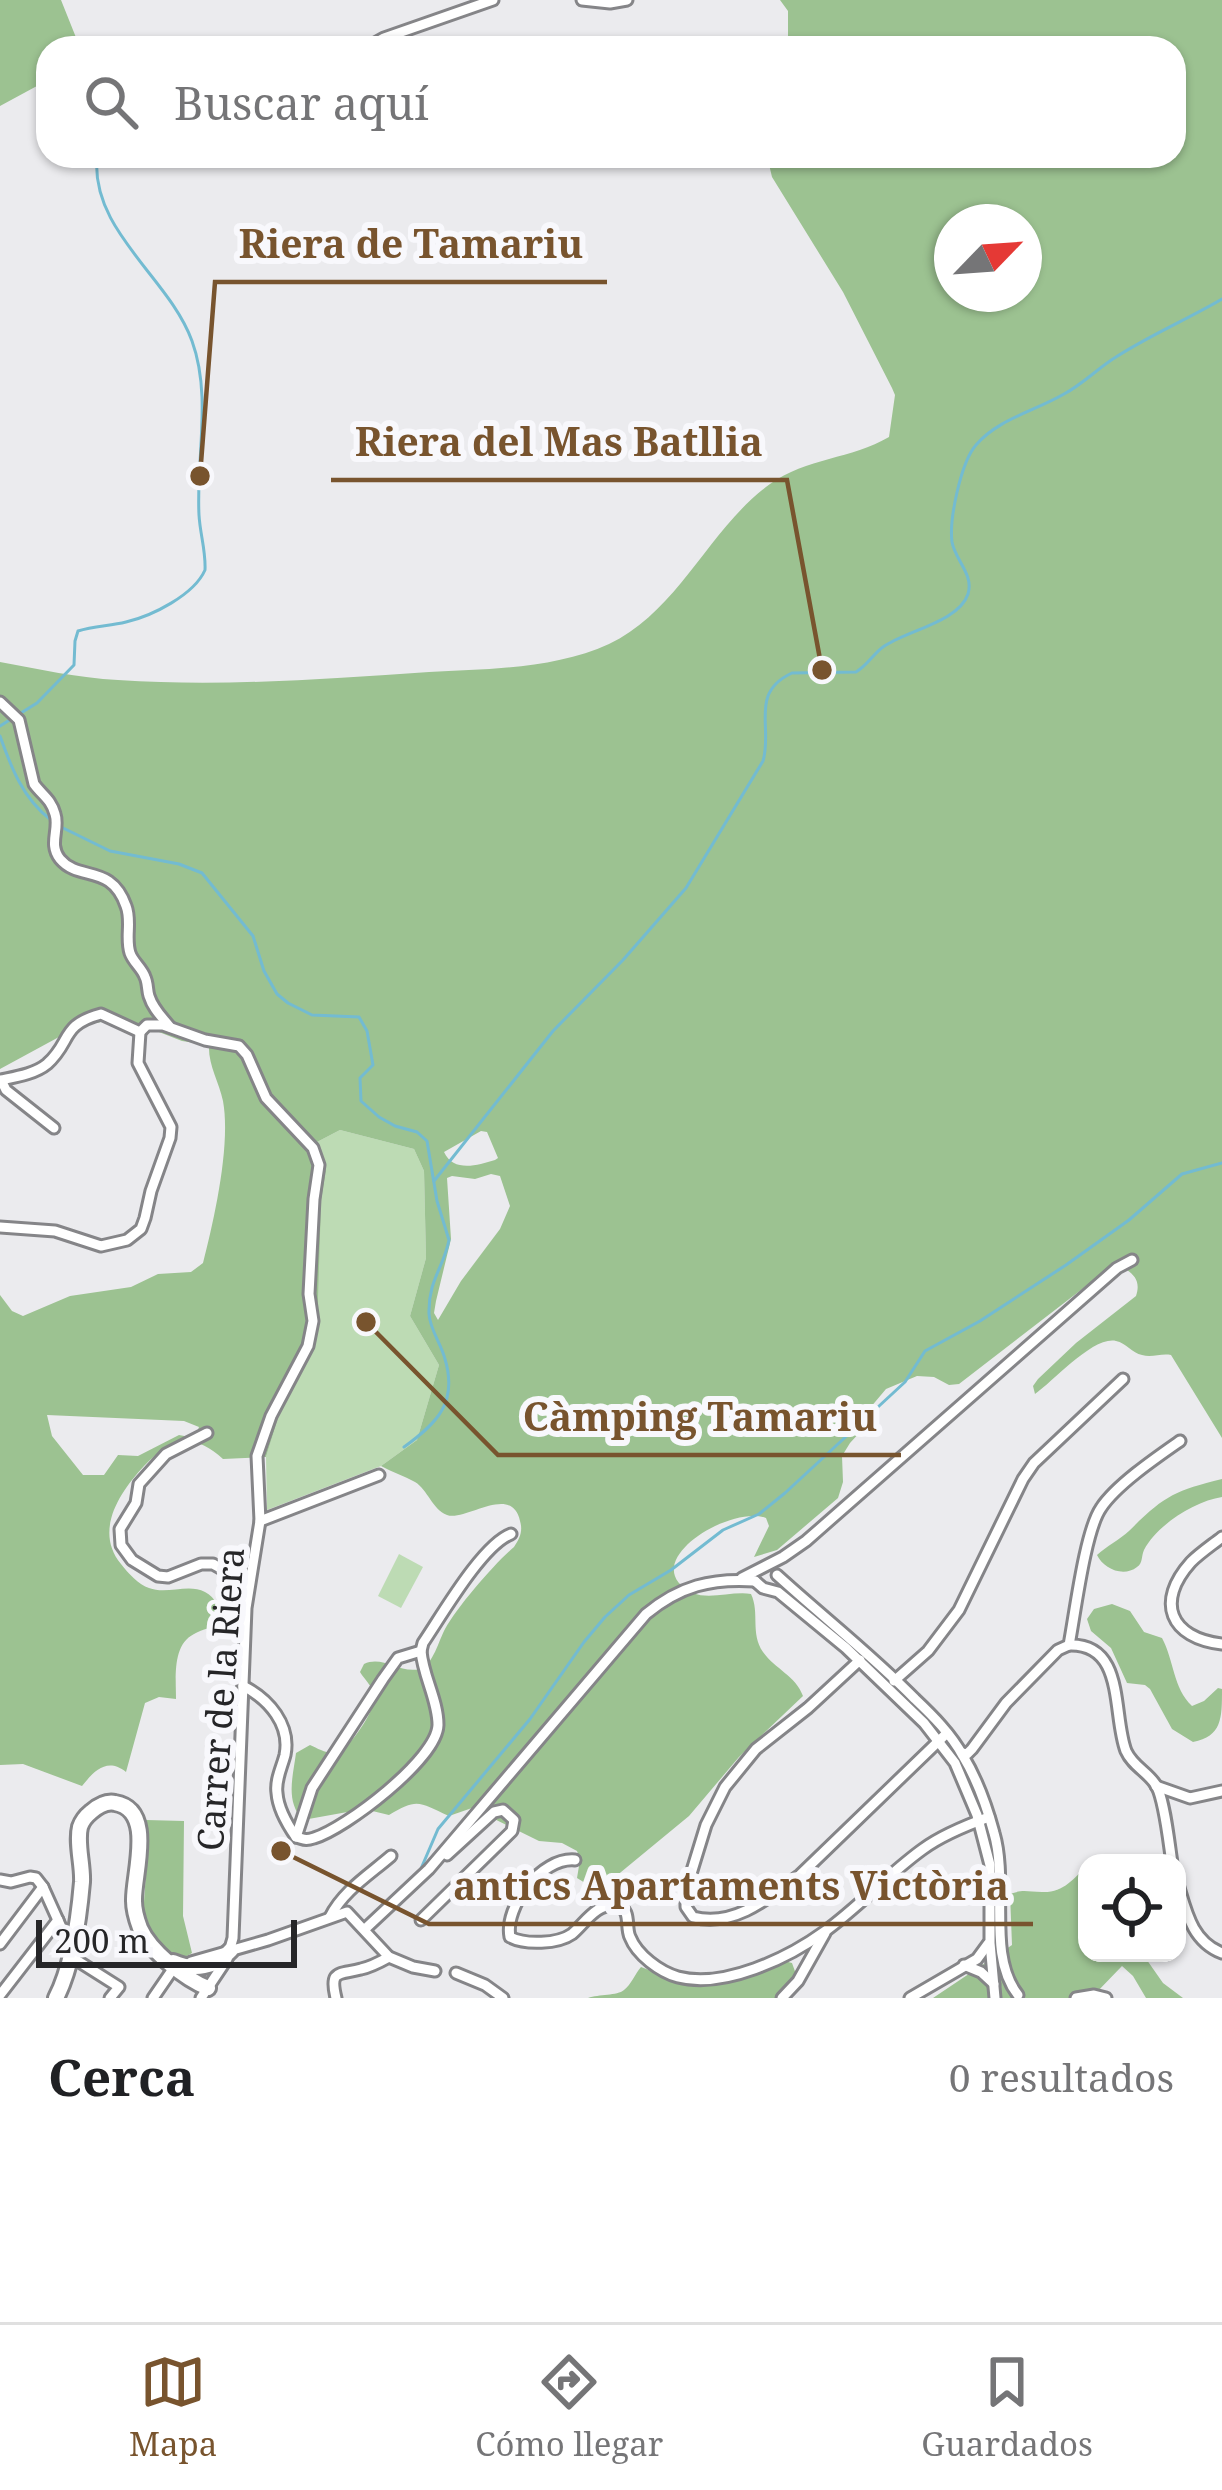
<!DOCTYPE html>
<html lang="es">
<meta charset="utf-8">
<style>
:root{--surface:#fff;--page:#f6f6f6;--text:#202124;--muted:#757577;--line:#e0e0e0;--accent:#78542e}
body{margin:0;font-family:"Noto Serif",serif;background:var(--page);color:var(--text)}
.controls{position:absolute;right:36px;bottom:36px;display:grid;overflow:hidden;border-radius:24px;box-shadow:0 3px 9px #0004}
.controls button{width:108px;height:108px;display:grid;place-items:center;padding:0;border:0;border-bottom:3px solid var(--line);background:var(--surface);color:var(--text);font:60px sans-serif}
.compass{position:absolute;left:934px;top:204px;width:108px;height:108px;border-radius:50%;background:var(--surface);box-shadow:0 3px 9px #0004;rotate:65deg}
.scale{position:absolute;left:36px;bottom:30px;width:261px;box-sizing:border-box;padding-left:12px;border:6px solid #262628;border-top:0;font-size:33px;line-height:42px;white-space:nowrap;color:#262628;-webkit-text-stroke:9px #f8f8fc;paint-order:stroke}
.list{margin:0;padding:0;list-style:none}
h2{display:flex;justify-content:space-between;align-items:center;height:156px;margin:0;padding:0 48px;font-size:51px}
h2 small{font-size:39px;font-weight:400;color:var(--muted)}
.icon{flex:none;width:66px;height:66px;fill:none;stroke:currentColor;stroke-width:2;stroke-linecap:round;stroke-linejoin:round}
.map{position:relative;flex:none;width:1222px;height:1998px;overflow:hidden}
.search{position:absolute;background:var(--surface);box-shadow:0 3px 9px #0004;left:36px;right:36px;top:36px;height:132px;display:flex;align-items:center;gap:30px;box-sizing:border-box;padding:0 42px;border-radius:36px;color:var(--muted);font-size:45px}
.sheet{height:324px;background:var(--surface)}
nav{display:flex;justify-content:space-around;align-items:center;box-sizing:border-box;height:168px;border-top:3px solid var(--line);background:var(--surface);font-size:33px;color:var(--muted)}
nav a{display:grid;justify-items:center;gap:6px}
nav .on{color:var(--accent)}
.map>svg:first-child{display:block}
.green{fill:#bddbb4}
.forest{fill:#9cc291;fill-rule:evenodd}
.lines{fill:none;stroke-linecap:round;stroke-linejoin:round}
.stream{stroke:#73bbd1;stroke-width:3}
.street-casing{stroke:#858588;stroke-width:15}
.secondary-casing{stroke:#858588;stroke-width:20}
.street{stroke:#fff;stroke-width:9}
.secondary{stroke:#fff;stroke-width:14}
.labels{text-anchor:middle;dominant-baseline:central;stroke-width:12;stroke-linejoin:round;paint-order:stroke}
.street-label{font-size:36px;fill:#262628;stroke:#f8f8fc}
.leader{fill:none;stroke:#78542e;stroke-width:4.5}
.callout-dot{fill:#78542e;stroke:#f8f8fc;stroke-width:4.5}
.callout-label{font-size:39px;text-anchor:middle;font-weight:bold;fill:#78542e;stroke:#f8f8fc;stroke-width:12;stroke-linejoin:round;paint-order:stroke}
</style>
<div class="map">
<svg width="1222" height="1998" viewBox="0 0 1222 1998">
<rect width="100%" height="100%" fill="#ebebee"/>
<g class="green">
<path d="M340,1130L414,1149L424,1171L426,1258L410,1316L439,1365L417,1440L381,1466L267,1510L266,1457L281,1409L312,1347L321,1203L326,1171L317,1142Z"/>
<path d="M399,1554L423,1567L401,1608L378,1596Z"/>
</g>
<g class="forest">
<path d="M0,0H61L79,45L78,48H48V80L0,106Z"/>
<path d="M780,0H1222V1438L1171,1355C1161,1353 1152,1358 1142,1355C1132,1353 1126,1343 1116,1341C1093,1336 1054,1381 1035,1394L1033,1386L1038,1379L1076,1343L1136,1296C1142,1278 1131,1272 1116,1263L959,1384L949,1385L934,1377L917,1376L886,1389L870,1408L861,1431L850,1443L842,1456L843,1482L838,1498L777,1550L754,1557L769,1526L766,1518C730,1504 633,1564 693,1593C709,1600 733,1591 751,1594C760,1613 750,1633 763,1652C775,1669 796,1676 803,1696L739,1757L689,1816L598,1891L577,1878L580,1860L577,1851L562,1843L539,1841L472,1808L449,1816C420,1803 418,1797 389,1815L364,1809L303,1820C285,1801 293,1777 296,1753L310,1745C319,1749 328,1755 338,1752C350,1748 376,1709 375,1696C374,1688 364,1679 360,1672L364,1664C383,1655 399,1674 420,1669C433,1665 439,1640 445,1629C458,1606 494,1564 514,1547C520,1538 523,1531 520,1521C512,1483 465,1522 447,1515C432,1509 428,1490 415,1482C404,1476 392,1472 381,1466L417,1440L439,1365L410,1316L426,1258L424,1171L414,1149L340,1130L317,1142L326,1171L321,1203L317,1329L312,1347L281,1409L266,1457L223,1459C193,1431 170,1439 144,1466C119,1493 94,1531 121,1564C128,1573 139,1585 149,1588C167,1595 188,1583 205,1592C216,1598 222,1610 221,1622C212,1628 203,1629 194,1634C172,1645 176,1678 176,1699L159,1697L145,1703L126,1772C107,1757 94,1771 82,1786L23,1764L0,1765V1295L12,1311L23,1316L70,1296L131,1287L158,1274L191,1272L203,1263C214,1220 231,1145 223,1101C219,1082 208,1065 209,1045L182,1041L123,1018L96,1023L80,1020L70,1031L0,1069V662C39,669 78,678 118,680C221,687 326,679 429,672C487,669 555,669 609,644C679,611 709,528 770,484C806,458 852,459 889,437L895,395L892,388L843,292L772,177L767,156H1174V48H764L788,38V11ZM952,222H1024V294H952ZM481,1131L487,1132L498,1158L495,1160C476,1166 453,1172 444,1152ZM491,1174L500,1176L510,1206L500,1229L461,1281L438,1320L434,1313L436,1301L451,1239L447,1178L452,1176L475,1179ZM47,1415L184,1421L199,1427L195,1438L179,1435L138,1456L118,1455L104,1475H83L52,1436Z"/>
<path d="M1222,1479V1497C1195,1501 1157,1525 1144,1550C1141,1557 1143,1563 1137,1567C1123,1578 1103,1568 1097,1555C1107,1546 1119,1540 1129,1531C1164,1496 1174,1491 1222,1479Z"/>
<path d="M1112,1604L1130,1611L1144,1632L1162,1638C1174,1660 1173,1688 1192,1706L1204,1701L1218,1688L1222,1689C1222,1719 1222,1736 1193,1742L1172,1729L1150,1689L1145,1685L1127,1683L1111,1648L1091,1631L1087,1619L1094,1609Z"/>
<path d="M146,1820L184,1821L183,1916L192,1953L180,1960L158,1944L143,1916L148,1843Z"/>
<path d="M1087,1865V1953H1142L1163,1983L1183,1998H1146L1133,1976L1122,1966L1095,1994L1106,1998H933L1012,1945L1010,1894C1023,1889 1028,1892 1042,1892C1063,1893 1074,1879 1087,1865Z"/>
<path d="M781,1960L792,1963L797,1977L776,1998H588C599,1994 617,1996 624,1990C631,1985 635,1974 641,1967L681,1982L729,1981Z"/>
</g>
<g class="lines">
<g class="stream">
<path d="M0,726L37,703L74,665L75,641L78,631C94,626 110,626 126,622C152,616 194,595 205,570C206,551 200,534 199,515C196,458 212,396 192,341C169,277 90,231 97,156"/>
<path d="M0,736C11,767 23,799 51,820"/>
<path d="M59,826L110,851L179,864L202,873L253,936L264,971L277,994L288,1003L312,1015L359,1017L367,1031L373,1065L360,1078L361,1101L379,1117L395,1126L417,1132L427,1141L437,1201L449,1240C444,1267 428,1280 429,1314C430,1330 441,1343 445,1359C458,1403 437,1423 404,1447"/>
<path d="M434,1181L553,1031L623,960L686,888L763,761C773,727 749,693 792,673L856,672C868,665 873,654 883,647C905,631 959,622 968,594C974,574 955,560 952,542C949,519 961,462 976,445C998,419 1035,411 1064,394C1083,384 1098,368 1116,357C1150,335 1188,319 1222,299"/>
<path d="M420,1871L438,1829L530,1719L584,1642L605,1617L629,1595L671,1570L723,1530L759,1514L785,1493L905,1382L925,1351L980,1321L1066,1265L1129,1220L1182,1174L1222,1163"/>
</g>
<defs>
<g id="street">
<path d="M582,0L610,3L627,0"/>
<path d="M366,48L384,38L493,0"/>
<path d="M0,702L19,720L34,784C42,795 51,799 55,814C60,829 48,844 60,859C79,882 111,863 126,906C132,921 125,938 130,953C133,962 142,968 145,977C148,983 147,990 149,996C153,1009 162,1017 170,1027"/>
<path d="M54,1128L6,1090L1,1080C15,1077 35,1074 47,1064C72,1042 60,1025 101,1014L140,1032L147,1025H163L205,1040L239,1046L247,1055L266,1098L313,1148L319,1165L314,1199L309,1294L313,1321L308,1346L271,1416L257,1456L260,1521L246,1608L233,1938L227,1959L201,1998"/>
<path d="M0,1227L55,1231L101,1246L127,1240L141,1229L145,1218L151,1191L170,1138L171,1127L138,1063L140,1032"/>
<path d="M207,1433L166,1454L139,1484L136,1503L120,1529L121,1545L132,1560L158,1576L168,1577L201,1564H213L249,1584"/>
<path d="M260,1521L379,1475"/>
<path d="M1222,1537C1212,1545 1200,1553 1191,1562C1155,1602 1170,1638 1222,1644"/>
<path d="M777,1575C823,1617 872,1655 915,1699C933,1716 951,1734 963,1756C977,1779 987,1807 994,1833C1009,1884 986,1955 1018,1995"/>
<path d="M742,1578L783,1557L806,1541L1117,1268L1132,1260"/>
<path d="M755,1581L763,1588L778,1592L846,1648L924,1723L955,1763L977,1815L990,1865V1943L995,1998"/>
<path d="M1069,1645C1126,1643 1112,1715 1126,1751C1133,1767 1150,1773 1157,1787C1165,1803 1169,1844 1172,1863"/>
<path d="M860,1660L808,1708L756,1749L725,1787L706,1825L686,1890V1907L693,1917C733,1928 769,1898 800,1875L947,1733"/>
<path d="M894,1681L928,1651L959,1610L1023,1479L1034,1463L1123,1379"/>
<path d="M243,1686C269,1699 291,1725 285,1755C282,1767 275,1780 277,1793C278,1809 287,1824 296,1837C304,1839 305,1841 314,1838C345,1829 437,1759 438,1725C438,1700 423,1676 421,1651"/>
<path d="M962,1753L967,1754L972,1749L1006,1703L1058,1650L1069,1645C1075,1614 1085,1531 1101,1508C1116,1485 1157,1457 1180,1441"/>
<path d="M1156,1786L1190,1798L1222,1791"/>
<path d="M296,1837L312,1788L383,1679L398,1658L421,1651L423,1643C442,1615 482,1545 511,1534"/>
<path d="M575,1860C541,1857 504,1907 510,1937C525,1945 558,1944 572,1934C584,1924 598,1901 617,1906C632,1909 625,1927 630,1937C637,1955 660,1972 678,1977C724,1989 788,1958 824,1932C859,1907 888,1874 923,1849C942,1835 967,1825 989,1817"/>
<path d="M0,1880L11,1882L30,1877L36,1878L43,1887L70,1947V1956L119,1987L110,1998"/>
<path d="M1177,1881C1186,1910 1191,1941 1222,1953"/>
<path d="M330,1917C343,1891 369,1875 391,1856"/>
<path d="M421,1920L512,1831L514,1820L503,1810L494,1812L447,1855"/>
<path d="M365,1929L429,1869L646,1614C680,1586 711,1578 755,1581"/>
<path d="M0,1944L43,1887"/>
<path d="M191,1962L268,1940L347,1912L389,1957L413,1967L435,1971"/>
<path d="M964,1965L981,1972L994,1984"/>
<path d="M456,1973L485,1985L503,1998"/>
<path d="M0,1995L58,1920"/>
<path d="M153,1998L175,1966"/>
<path d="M336,1998C329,1969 339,1975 361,1969C371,1967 380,1962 389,1957"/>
<path d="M782,1998L798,1981L825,1933"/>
<path d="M910,1998L977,1959L988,1944"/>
<path d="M1076,1998L1094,1995L1106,1998"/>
</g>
<g id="secondary">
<path d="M173,1962C194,1971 215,1968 231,1950"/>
<path d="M56,1998C72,1967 79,1917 82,1882C83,1865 76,1843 80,1827C82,1821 86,1816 91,1812C98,1806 106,1801 115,1803C156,1810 133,1875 134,1901C134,1910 137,1920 140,1928C150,1951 185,1979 208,1988"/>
</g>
</defs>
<use href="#street" class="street-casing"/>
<use href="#secondary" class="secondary-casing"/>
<use href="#street" class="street"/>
<use href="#secondary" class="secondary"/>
</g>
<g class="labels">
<g class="street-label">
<text transform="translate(220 1699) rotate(-86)">Carrer de la Riera</text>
</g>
</g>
<path class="leader" d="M200 476L215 282H607M822 670L787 480H331M366 1322L498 1455H901M281 1851L429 1924H1033"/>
<g class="callout-dot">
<circle cx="200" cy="476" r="12"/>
<circle cx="822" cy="670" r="12"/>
<circle cx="366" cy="1322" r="12"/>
<circle cx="281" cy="1851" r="12"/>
</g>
<g class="callout-label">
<text x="411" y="258">Riera de Tamariu</text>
<text x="559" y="456">Riera del Mas Batllia</text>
<text x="700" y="1431">Càmping Tamariu</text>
<text x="731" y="1900">antics Apartaments Victòria</text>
</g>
</svg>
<div class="controls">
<button><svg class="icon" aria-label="locate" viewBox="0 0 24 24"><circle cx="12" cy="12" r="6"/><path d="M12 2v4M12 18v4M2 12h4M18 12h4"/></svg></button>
</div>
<svg class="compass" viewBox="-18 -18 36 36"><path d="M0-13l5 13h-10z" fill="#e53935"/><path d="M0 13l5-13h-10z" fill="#757577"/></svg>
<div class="scale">200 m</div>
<div class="search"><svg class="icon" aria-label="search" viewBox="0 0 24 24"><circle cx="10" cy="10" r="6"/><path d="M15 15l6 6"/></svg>Buscar aquí</div>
</div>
<section class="sheet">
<h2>Cerca<small>0 resultados</small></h2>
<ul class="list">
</ul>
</section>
<nav>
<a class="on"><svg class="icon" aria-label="map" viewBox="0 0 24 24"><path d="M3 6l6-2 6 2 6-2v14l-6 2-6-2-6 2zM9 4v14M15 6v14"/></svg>Mapa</a>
<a><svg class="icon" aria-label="directions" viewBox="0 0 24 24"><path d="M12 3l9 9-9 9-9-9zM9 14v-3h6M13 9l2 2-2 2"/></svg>Cómo llegar</a>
<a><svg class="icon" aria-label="saved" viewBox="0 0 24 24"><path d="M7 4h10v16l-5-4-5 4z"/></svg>Guardados</a>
</nav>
